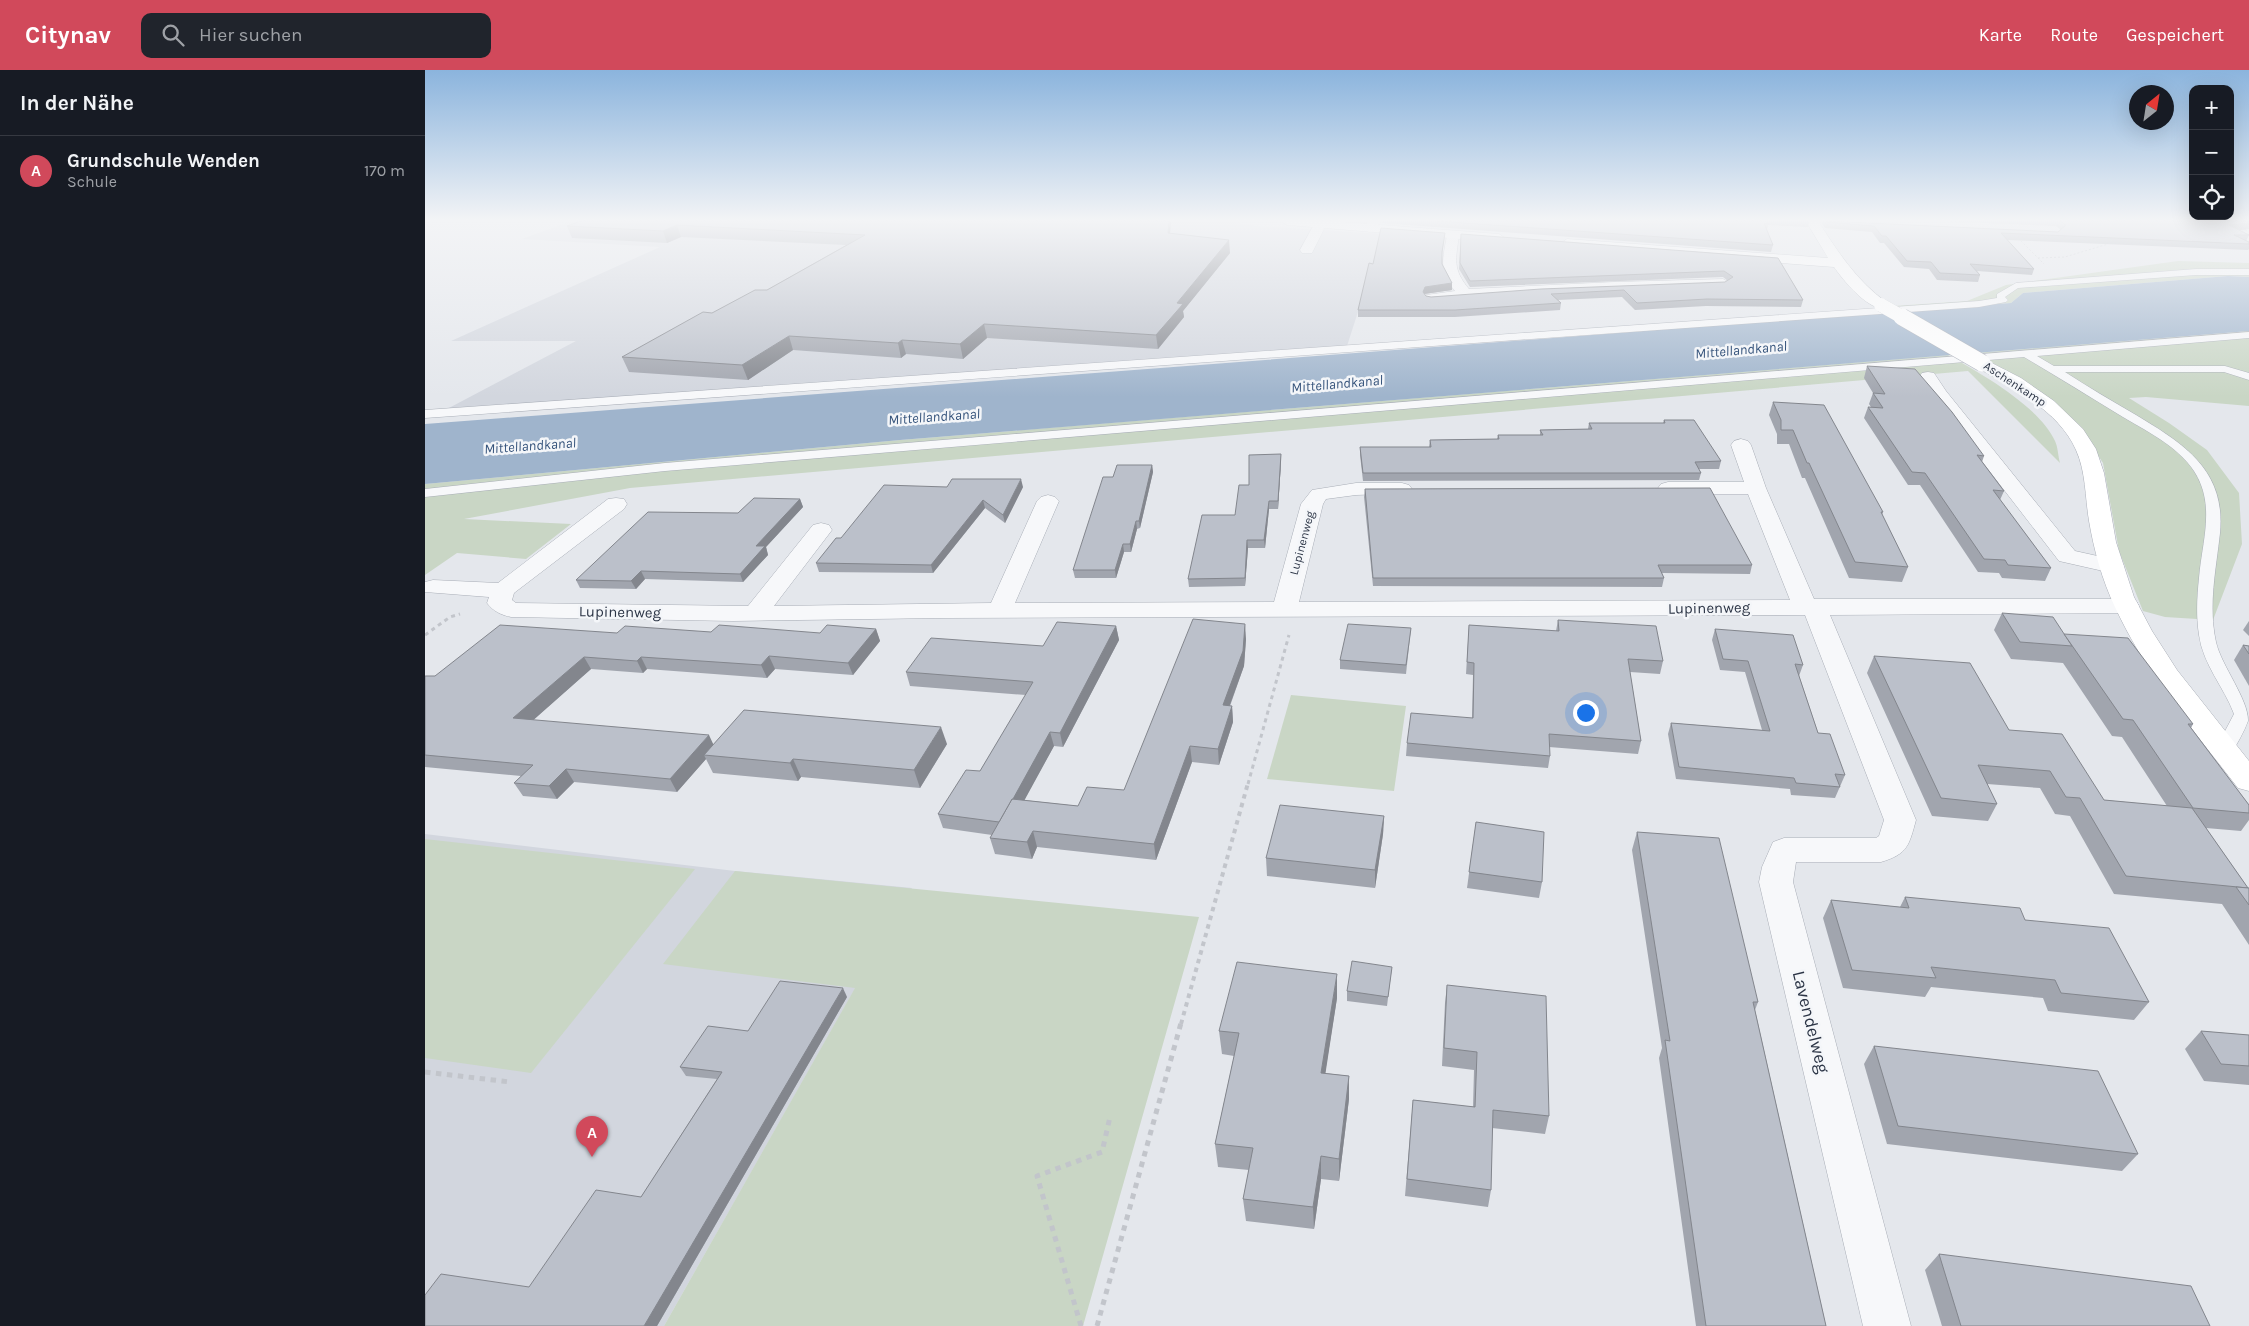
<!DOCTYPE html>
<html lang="de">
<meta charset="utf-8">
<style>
:root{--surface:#171b24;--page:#20242c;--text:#f1f3f6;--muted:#9ea1a6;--line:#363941;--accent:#d1495b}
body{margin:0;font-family:Karla,sans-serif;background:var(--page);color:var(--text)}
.controls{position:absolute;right:15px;top:15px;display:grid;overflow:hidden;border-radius:10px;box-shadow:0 5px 20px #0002}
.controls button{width:45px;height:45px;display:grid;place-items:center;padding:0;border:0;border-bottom:1px solid var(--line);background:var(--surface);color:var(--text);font:25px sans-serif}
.compass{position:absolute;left:1704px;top:15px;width:45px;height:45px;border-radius:50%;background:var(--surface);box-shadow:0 5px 20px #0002;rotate:30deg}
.you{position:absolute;left:1160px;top:642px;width:18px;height:18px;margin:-12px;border:4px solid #fff;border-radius:50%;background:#1a73e8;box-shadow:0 0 0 8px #1a73e833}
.badge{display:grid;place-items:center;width:32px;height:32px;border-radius:50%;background:var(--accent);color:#fff;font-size:16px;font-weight:700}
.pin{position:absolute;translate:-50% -41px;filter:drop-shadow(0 1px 2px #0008)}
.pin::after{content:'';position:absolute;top:26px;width:18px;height:15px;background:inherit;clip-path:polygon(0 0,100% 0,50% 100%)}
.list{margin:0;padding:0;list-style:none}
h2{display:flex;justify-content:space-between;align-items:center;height:65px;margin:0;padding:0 20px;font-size:21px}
h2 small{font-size:16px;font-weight:400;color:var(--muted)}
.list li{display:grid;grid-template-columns:32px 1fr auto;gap:15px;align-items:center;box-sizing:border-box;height:70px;padding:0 20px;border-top:1px solid var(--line)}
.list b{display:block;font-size:19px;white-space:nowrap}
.list p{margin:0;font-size:16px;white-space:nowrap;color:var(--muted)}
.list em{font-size:16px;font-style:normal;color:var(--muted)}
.icon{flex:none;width:28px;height:28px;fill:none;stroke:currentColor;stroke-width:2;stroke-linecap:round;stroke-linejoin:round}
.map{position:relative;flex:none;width:1824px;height:1256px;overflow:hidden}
header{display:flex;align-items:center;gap:30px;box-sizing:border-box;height:70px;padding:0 25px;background:var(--accent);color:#fff}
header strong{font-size:24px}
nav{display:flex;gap:28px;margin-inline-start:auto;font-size:18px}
.search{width:350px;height:45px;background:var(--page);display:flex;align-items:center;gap:12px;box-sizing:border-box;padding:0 18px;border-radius:10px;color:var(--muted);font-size:19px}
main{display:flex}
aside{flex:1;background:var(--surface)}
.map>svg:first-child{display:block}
.built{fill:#d2d6de}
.green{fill:#c9d6c5}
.water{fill:#9fb4cc}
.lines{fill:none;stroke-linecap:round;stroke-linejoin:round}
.lane-casing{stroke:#a9aeb7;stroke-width:1}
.street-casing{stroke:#a9aeb7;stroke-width:1}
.secondary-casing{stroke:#a9aeb7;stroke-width:1}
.path-far3{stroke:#c2c5cb;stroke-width:1;stroke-dasharray:2 2;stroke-linecap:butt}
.path-far2{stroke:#c2c5cb;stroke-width:3;stroke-dasharray:4 4;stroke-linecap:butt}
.path-far1{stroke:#c2c5cb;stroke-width:4;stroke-dasharray:4.5 4.5;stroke-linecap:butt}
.path{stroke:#c2c5cb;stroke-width:5;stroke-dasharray:5.5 5.5;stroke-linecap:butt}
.lane{fill:#f7f8fa;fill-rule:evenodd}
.street{fill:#f7f8fa;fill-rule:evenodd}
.secondary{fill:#fff;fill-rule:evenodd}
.secondary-bridge-far1-casing{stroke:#a9aeb7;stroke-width:14;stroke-linecap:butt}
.secondary-bridge-casing{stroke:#a9aeb7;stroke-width:18;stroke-linecap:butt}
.secondary-bridge-far1{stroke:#fff;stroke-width:14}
.secondary-bridge{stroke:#fff;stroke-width:17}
.wall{fill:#a1a5ae}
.shaded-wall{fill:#83868d}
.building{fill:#bbc0ca;stroke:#83868d}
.labels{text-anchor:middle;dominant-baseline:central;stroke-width:5;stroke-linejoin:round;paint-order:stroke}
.far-street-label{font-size:12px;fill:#2b3445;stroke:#f4f6f9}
.far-water-label{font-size:14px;font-style:italic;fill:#34527a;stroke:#f4f6f9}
.street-label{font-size:15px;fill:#2b3445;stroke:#f4f6f9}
.near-street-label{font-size:18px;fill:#2b3445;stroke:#f4f6f9}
</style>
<header>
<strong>Citynav</strong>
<div class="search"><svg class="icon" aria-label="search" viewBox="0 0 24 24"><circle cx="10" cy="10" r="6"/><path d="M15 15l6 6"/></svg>Hier suchen</div>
<nav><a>Karte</a><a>Route</a><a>Gespeichert</a></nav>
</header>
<main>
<aside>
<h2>In der Nähe<small></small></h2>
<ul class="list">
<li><span class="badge">A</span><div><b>Grundschule Wenden</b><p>Schule</p></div><em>170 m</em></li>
</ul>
</aside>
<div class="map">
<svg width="1824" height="1256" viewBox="0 0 1824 1256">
<rect width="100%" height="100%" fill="#e4e7ec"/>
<g class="built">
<path d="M146,151H796L832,156L958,164L922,276L22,339L151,271H26L235,177L97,169Z"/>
<path d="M0,764L310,801L487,818L239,1256H0Z"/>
</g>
<g class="green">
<path d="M1753,191L1824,193V207L1803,206L1598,223L1586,233L1477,241L1468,236L1542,231L1581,215Z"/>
<path d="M1824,261V336L1721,327L1704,328L1744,353L1782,380L1814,423L1817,474L1788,550L1740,547L1718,541L1694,481L1678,393L1659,364L1584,302L1549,283Z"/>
<path d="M1523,285C1555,303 1614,336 1630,371C1633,377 1633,386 1635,393L1543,301L205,418L39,449L146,454L101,489L32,483L0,505V414L475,370Z"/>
<path d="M866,625L981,636L969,721L842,709Z"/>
<path d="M0,769L270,799L106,1003L0,988Z"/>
<path d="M310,801L774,847L658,1256H239L430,918L238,894Z"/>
</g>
<path class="water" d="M1803,206L1824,207V261L475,370L0,414V354L1586,233L1598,223Z"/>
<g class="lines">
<defs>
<g id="lane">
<path d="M1771,199H1824V205H1771L1593,218L1580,227L1583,230L1581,232L1554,237L0,348V340L1554,231L1572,228V224L1591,213Z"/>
<path d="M1824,262V268L1612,286L1629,296H1800L1824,303V310L1799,302H1640C1663,317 1687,331 1711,345C1759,374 1801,400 1795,463C1791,500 1783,535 1791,572C1796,595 1824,630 1823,651C1819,662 1812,674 1806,684L1799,686L1792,684L1790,680L1809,644C1799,617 1778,595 1774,565C1771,546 1772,527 1774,508C1777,471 1791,435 1769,401C1752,375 1719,360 1693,344C1662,325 1631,306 1599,287L240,401L0,427V419L240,393Z"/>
</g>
<g id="street">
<path d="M891,151H917L915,154L900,157L887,183H877L875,180Z"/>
<path d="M944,151H957L948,161L944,162L938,158Z"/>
<path d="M1028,161L1034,165C1031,189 1027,199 1044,219L1189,212L1298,209L1305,213L1298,217C1201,220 1103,221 1006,232L1001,231L999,228L1001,225L1030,221C1013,200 1018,189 1022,165Z"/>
<path d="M1503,302L1509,303L1521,321L1650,481L1695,491L1699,496L1695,501L1687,503L1634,491L1508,328L1494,307L1497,303Z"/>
<path d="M1316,369L1323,371L1326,375L1341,418L1389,529H1702L1711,531L1714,536L1711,541L1702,543L1405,545L1491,750C1484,775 1483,784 1456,792H1371L1368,812L1486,1256H1438L1334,812L1337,797L1348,772L1359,768H1451L1454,766L1459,750L1380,545L518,548L308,551L86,547C76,545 68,541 62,533L64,527L0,522V512L8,510L73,513L183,429L191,428L199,429L202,434L199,439L89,523L87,530L91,533L323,536L388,455L396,453L404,455L407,460L349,536L566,533L612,431L616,427L623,425L630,427L634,431L590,533L849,532L876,434L887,420L931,413H977L984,415L987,419L984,423L931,425L901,429L898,434L874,532L1365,530L1323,424H1243L1236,422L1233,418L1236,414L1243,412H1319L1306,375L1309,371Z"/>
</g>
<g id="secondary">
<path d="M856,151H904L1074,164L1080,168L1074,172L862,155Z"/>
<path d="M1381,151H1393C1413,182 1431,210 1461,232L1463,235L1461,238C1444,242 1418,210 1409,197L1142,177L1136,173L1142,169L1403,188Z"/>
<path d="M1557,288L1596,308L1629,331L1658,359L1671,379L1679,403L1691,472L1709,527L1727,561L1752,600L1824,691V721L1813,718C1769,661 1721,604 1690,537C1677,510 1669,480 1664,451C1660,427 1661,402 1651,380C1634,341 1587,317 1551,297L1549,293L1551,289Z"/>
</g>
</defs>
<use href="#lane" class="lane-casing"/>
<use href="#street" class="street-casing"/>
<use href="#secondary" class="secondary-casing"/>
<g class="path-far3">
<path d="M1812,159L1824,161"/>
<path d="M1593,168L1619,194"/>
<path d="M1613,188L1640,187L1683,174"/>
</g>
<g class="path-far2">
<path d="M0,565L25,547L35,544"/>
<path d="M823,714L864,565"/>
</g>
<path class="path-far1" d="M756,954L823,713"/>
<g class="path">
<path d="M0,1002L85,1012"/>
<path d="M656,1256L612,1106L677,1082L685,1047"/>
<path d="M672,1256L756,953"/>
</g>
<use href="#lane" class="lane"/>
<use href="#street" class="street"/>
<use href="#secondary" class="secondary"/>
<defs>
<path id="secondary-bridge-far1" d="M1456,235L1479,248"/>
<path id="secondary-bridge" d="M1477,247L1557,293"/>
</defs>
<use href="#secondary-bridge-far1" class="secondary-bridge-far1-casing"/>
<use href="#secondary-bridge" class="secondary-bridge-casing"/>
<use href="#secondary-bridge-far1" class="secondary-bridge-far1"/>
<use href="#secondary-bridge" class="secondary-bridge"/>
</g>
<g class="wall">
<path d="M156,151H746L745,163L805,183L758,241L759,247L733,279L562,268L538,289L481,284L476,288L368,280L323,310L204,302L197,287L287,243L342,220L421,175L256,167L242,173L147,168L142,156Z"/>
<path d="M957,151H1384L1383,157L1343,155L1342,160H1341L1348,175L1346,182L958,153Z"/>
<path d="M1397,151L1633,162L1636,160L1631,156L1510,151H1824V159L1813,160L1824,165L1821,171L1824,174V179L1823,180L1582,170L1609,199L1607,205L1552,201L1555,205L1553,212L1512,210L1504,199L1479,197L1459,173H1455L1447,162L1400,158L1397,153Z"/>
<path d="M1020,163L1017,184V194L1027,213V220L999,224L1001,226L1006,227L1300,212L1303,211L1298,207L1045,217L1034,199L1036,164L1353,188L1378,230L1376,237L1281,236L1210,240L1197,227L1133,230L1136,233L1135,240L1030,247H933V240L948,194Z"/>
<path d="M1442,296L1559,386L1557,392L1579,421L1575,430L1626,498L1620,511L1577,508L1574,503L1553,502L1495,415H1483L1439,348L1443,337H1446L1444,334L1448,323L1439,308Z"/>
<path d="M1348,332L1458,442L1457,445L1483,497L1477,512L1424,508L1380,408H1377L1364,374H1352V364L1344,345Z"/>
<path d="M1239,350L1296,391L1294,399H1274L1276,403L1274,410L938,411L935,385V377H1004L1005,370L1072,369L1073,365H1115V360L1163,359L1164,353H1238Z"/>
<path d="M856,384V392L853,439H844L840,478H823L820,516L764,517L763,509L810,445L824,415Z"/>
<path d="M727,395L728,402L715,458L712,459L706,482H699L691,508H650L648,500L688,407Z"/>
<path d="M598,417L580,453L560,438L508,503L394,502L391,493L416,468Z"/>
<path d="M940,419L1327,495L1325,504L1237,503L1239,508L1237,517L948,516L939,427Z"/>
<path d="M375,429L378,437L341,477L343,485L318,512L220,509L211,519L155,518L151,510L313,443Z"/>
<path d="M1577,543L1639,564L1768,654L1766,658L1824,735V750L1816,761L1781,758L1823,818H1824V875L1797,834L1689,824L1645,746L1630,744L1615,718L1562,714L1572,734L1563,751L1507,746L1442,603L1449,586L1584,660L1679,730L1742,736L1697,667L1687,666L1638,593L1586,589L1569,560Z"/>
<path d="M1133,550L1238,591L1235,604L1205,602L1216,671L1213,684L1124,677L1125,686L1123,698L981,686L982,673L1047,648L1048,605L1041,604L1044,555L1131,561Z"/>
<path d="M1824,551V566L1818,560Z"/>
<path d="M691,556L694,570L638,677L629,676L599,730L653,736L699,720L821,569L819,596L805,636H807L808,652L794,695L767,692L731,790L612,777L607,789L570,784L565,768L567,765L518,758L513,744L555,701L601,625L485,616L481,602L618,576Z"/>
<path d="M986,558L981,604L915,599V590Z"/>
<path d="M451,559L455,571L428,605L350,599L342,608L222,599L218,603L166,599L108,650L288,675L522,674L495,718L376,707L373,711L288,703L281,689L252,722L149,712L132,729L98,726L89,713L96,706L0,697V606H10L192,563L286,562L395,563Z"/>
<path d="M1290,559L1378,595L1374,606L1393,663L1420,705L1410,728L1366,725L1365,719L1251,709L1243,664L1246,653L1337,660L1320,602L1295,600L1287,570Z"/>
<path d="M1818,575L1824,576V616L1809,590Z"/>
<path d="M959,746L958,764L950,818L842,806L841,788Z"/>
<path d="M1051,752L1117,812L1114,828L1042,818Z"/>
<path d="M1212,762L1333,932L1330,940L1401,1256H1271L1234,988L1237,978L1207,780Z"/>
<path d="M1480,827L1600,850L1724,932L1709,950L1623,941L1618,928L1506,917L1500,927L1418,918L1398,848L1406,830L1475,837Z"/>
<path d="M967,897L962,936L922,931V921Z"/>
<path d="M1022,915L1124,1046L1120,1064L1067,1058L1066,1120L1063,1137L980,1126L988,1030L1048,1037L1049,1000L1017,996L1020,933Z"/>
<path d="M422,927L232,1256L104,1217L216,1127L292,1009L261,1006L255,997L323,961Z"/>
<path d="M912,928L900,1003L924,1006V1029L914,1111L896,1109L889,1159L821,1151L818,1129L824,1100L793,1097L790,1074L809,986L797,984L794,961Z"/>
<path d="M1776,961L1824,965V1015L1779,1011L1760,979Z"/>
<path d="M1449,976L1713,1084L1697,1101L1462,1074L1439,994Z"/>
<path d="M1514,1184L1785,1256H1517L1500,1200Z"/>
</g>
<g class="shaded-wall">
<path d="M744,151H746L744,175L743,163Z"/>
<path d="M1824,153V159L1801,162L1804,155Z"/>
<path d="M252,155L256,167L242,173L238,161Z"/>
<path d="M804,170L805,183L758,241L759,247L733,279L731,265L752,233Z"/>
<path d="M1027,213V220L999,224L998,222L1000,217Z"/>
<path d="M559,254L562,268L538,289L535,274Z"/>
<path d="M364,266L368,280L323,310L317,295Z"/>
<path d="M477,270L481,284L476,288L473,273Z"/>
<path d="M856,384V392L853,439V431Z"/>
<path d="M727,395L728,402L715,458L714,451Z"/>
<path d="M596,409L598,417L580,453L578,445Z"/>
<path d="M375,429L378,437L341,477L343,485L318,512L315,504L331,476Z"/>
<path d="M558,430L560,438L508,503L506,495Z"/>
<path d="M844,431V439L840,478L839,470Z"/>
<path d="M711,451L712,459L706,482L705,474Z"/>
<path d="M822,470L823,478L820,516V508Z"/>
<path d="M698,474L699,482L691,508L690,500Z"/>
<path d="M216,501L220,509L211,519L206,511Z"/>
<path d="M820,554L821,569L819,596L799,651L798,635Z"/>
<path d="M691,556L694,570L638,677L635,663Z"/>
<path d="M451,559L455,571L428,605L423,593Z"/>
<path d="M344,586L350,599L342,608L336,595Z"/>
<path d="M159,587L166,599L96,661L88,648Z"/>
<path d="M216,587L222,599L218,603L212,591Z"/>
<path d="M807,636L808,652L794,695L793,679Z"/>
<path d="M516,657L522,674L495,718L489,700Z"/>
<path d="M625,662L629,676L580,766L575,752Z"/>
<path d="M284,665L290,678L279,685L281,689L252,722L245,709Z"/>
<path d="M765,676L767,692L731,790L729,774Z"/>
<path d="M368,689L376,707L373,711L365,693Z"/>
<path d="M141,699L149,712L132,729L124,716Z"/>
<path d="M959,746L958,764L950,818V800Z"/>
<path d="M608,761L612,777L607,789L602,772Z"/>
<path d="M912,904V928L897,1026L896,1003Z"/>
<path d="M418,918L422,927L232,1256H219Z"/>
<path d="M924,1006V1029L914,1111V1089Z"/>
<path d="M896,1086V1109L889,1159L888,1137Z"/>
</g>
<g class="building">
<path d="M156,151H744L743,163L804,170L752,233L758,234L731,265L559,254L535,274L477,270L473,273L364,266L317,295L197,287L278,242L287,243L330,220H342L440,165L252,155L238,161L142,156Z"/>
<path d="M1012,151H1342L1344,154L1339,153L1348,175Z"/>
<path d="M1401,151L1633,162L1641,155L1635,151H1824V153L1804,155L1824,165H1809L1824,172V174L1576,163L1609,199L1545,194L1555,205L1515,203L1506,192L1482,191L1461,166H1457L1449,156L1402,152Z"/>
<path d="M956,158L1020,163L1017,182V194L1027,213L1000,217L998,222L1001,226L1006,227L1116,219L1300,212L1308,207L1299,201L1045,211L1035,193L1036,164L1353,188L1378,230L1282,229L1212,233L1199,220L1126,224L1136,233L1030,240H933L944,193L948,194Z"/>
<path d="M1442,296L1490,299L1527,342L1559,386L1552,385L1579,421L1568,420L1626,498L1583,495L1580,490L1559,489L1500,403L1487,402L1443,337L1458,338L1448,323L1460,324Z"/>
<path d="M1348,332L1399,335L1458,442H1456L1483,497L1430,492L1384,393H1382L1368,360H1356V350Z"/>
<path d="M1239,350H1269L1296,391L1270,392L1276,403H938L935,377H1006L1005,370L1074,369L1073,365H1118L1115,360L1167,359L1164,353H1240Z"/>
<path d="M856,384L853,431H844L839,470H822L820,508L763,509L777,445H810L814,415H824V385Z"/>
<path d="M692,395H727L714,451H711L705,474H698L690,500H648L678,407H688Z"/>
<path d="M527,409H596L578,445L558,430L506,495L391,493L411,468H416L459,415L522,417Z"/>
<path d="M1285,418L1327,495H1233L1239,508H948L940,419Z"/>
<path d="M329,428L375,429L331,476H340L315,504L216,501L206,511L151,510L223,442L313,443Z"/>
<path d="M1577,543L1628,547L1647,576L1595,572Z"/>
<path d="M768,549L820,554L818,581L798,635L807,636L793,679L765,676L729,774L608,761L602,772L565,768L587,729L653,736L662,717L699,720Z"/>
<path d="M1133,550L1231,556L1238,591L1203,589L1216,671L1124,664L1125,686L982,673L986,643L1048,648L1049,593L1042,592L1044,555L1134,561Z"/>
<path d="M632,552L691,556L635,663L625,662L588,729H587L574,752L513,744L541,700L555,701L608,612L481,602L506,568L618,576Z"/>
<path d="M923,554L986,558L981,595L915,590Z"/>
<path d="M75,555L192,563L200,556L286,562L294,555L395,563L402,555L451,559L423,593L344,586L336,595L216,587L212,591L159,587L88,648L284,665L245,709L141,699L124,716L89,713L108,695L0,685V606H10Z"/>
<path d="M1290,559L1368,565L1378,595L1370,594L1393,663L1405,664L1420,705L1410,704L1415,717L1371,713L1369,708L1254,697L1246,653L1345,661L1323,591L1298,589Z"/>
<path d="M1639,564L1703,568L1768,654H1763L1824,735V743L1768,738L1708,650L1698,649Z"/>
<path d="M1818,575L1824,576V584Z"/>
<path d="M1449,586L1545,593L1584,660L1637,664L1679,730L1767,738L1823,818L1701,806L1655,728L1641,727L1625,701L1553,695L1572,734L1516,728Z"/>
<path d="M319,640L516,657L489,700L368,689L365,693L279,685Z"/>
<path d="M855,735L959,746L950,800L841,788Z"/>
<path d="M1051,752L1119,762L1117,812L1044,802Z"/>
<path d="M1212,762L1294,768L1333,932H1328L1401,1256H1281L1240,970L1245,971Z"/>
<path d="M1811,817L1824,818V835Z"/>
<path d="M1480,827L1595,838L1600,850L1684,858L1724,932L1636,923L1630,910L1506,897L1511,908L1427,900L1406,830L1484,838Z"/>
<path d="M927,891L967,897L963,927L922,921Z"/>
<path d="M812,892L912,904L896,1003L924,1006L914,1089L896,1086L888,1137L818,1129L828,1078L790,1074L814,963L794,961Z"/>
<path d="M355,911L418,918L219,1256H0V1225L16,1204L104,1217L171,1120L216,1127L297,1002L255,997L283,956L323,961Z"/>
<path d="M1022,915L1121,926L1124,1046L1068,1040L1066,1120L982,1109L988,1030L1050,1037L1052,982L1019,978Z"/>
<path d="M1776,961L1824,965V996L1796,994Z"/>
<path d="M1449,976L1673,1001L1713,1084L1473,1056Z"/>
<path d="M1514,1184L1766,1216L1785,1256H1536Z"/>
</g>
<linearGradient id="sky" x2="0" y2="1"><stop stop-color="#8bb4dd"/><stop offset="0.46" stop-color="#f3f4f6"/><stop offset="1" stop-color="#f3f4f6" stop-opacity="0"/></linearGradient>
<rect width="1824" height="327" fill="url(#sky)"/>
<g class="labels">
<g class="far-street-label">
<text transform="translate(1590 314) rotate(33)">Aschenkamp</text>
<text transform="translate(877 473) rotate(-75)">Lupinenweg</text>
</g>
<g class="far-water-label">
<text transform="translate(1316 280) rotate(-5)">Mittellandkanal</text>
<text transform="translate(912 314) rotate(-5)">Mittellandkanal</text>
<text transform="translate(509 347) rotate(-4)">Mittellandkanal</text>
<text transform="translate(105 376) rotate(-4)">Mittellandkanal</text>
</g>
<g class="street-label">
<text transform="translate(1284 538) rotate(-1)">Lupinenweg</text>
<text transform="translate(195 542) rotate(1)">Lupinenweg</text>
</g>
<g class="near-street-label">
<text transform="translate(1386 952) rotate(76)">Lavendelweg</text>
</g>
</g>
</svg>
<div class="controls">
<button>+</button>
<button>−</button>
<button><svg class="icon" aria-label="locate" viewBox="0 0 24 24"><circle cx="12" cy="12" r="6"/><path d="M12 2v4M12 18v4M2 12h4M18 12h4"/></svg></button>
</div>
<svg class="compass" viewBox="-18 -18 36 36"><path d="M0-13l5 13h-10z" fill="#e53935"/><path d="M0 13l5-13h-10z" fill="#9ea1a6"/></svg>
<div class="you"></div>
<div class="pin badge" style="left:167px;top:1087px">A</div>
</div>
</main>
